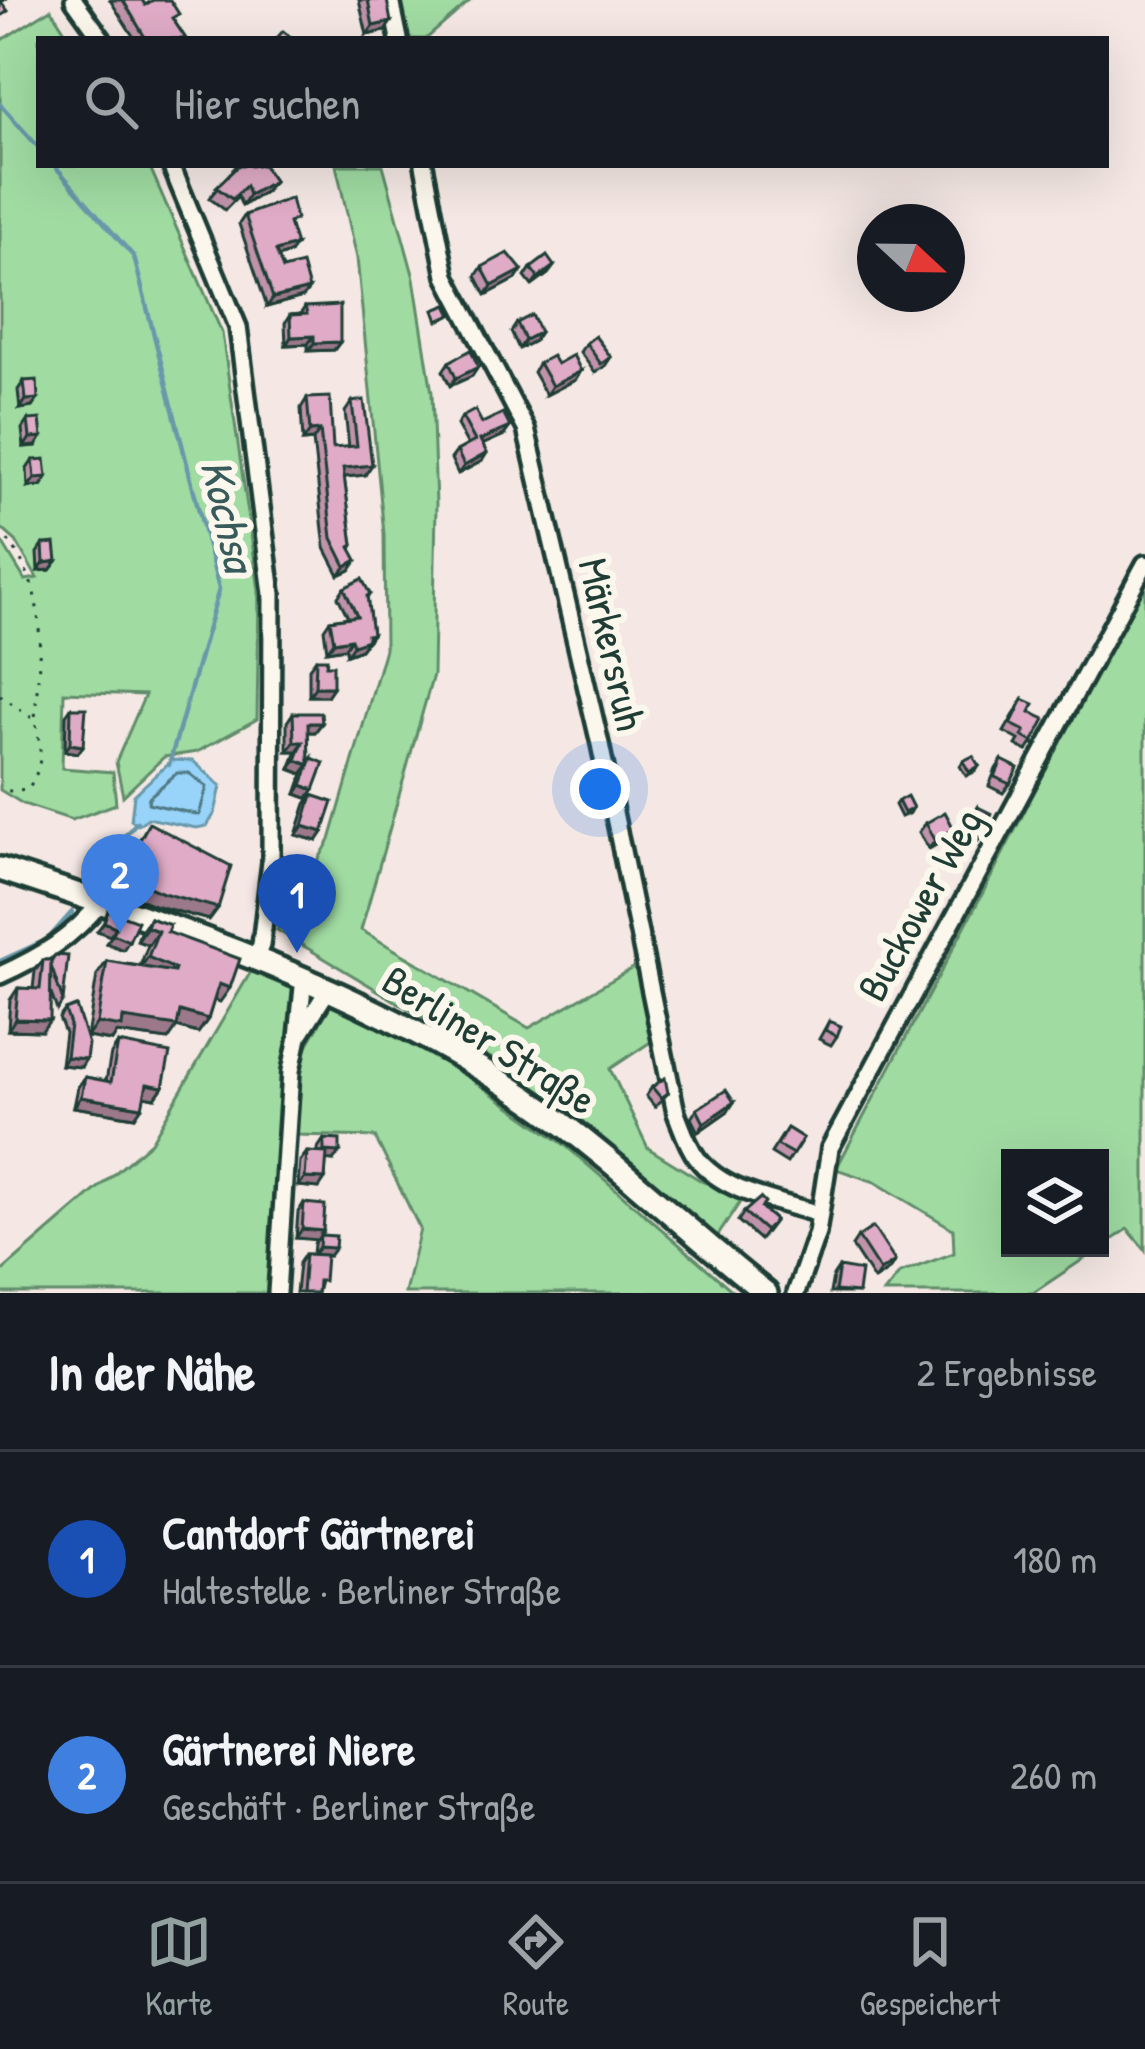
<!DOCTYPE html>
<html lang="de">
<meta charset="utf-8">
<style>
:root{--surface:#171b24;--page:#20242c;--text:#f1f3f6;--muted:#9ea1a6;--line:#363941;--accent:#92a19f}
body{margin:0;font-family:"Patrick Hand",sans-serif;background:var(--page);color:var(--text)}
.controls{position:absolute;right:36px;bottom:36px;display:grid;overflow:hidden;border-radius:0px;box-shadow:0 12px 48px #0002}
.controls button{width:108px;height:108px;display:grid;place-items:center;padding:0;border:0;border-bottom:3px solid var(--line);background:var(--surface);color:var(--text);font:60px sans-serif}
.compass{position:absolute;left:857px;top:204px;width:108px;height:108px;border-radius:50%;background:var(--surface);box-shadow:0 12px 48px #0002;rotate:112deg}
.you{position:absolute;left:600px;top:789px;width:42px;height:42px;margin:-30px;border:9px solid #fff;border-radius:50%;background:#1a73e8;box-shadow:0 0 0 18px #1a73e833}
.badge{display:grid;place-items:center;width:78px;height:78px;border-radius:50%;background:var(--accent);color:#fff;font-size:39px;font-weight:700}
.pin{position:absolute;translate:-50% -99px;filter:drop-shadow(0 3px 6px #0008)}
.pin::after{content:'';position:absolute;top:63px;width:42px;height:36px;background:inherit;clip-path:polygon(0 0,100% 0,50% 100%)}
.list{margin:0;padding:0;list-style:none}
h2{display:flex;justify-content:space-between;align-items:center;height:156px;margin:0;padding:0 48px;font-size:51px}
h2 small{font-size:39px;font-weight:400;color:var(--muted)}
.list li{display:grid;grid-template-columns:78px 1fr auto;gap:36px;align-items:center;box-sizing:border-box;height:216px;padding:0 48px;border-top:3px solid var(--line)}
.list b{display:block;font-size:45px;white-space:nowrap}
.list p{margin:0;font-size:39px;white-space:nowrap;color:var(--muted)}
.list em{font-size:39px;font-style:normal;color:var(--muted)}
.icon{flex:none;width:66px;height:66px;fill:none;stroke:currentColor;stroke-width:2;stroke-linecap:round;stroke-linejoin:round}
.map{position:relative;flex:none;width:1145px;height:1293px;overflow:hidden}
.search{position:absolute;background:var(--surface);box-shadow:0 12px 48px #0002;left:36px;right:36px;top:36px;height:132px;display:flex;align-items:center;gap:30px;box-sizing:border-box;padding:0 42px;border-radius:0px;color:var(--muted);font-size:45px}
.sheet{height:588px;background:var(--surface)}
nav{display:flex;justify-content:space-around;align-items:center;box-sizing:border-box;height:168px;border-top:3px solid var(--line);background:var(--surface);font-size:33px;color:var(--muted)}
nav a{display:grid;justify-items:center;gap:6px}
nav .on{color:var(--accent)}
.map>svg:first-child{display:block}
.green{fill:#a0dba2;stroke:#608c6b;stroke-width:3}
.water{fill:#98d4f9;stroke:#6898aa;stroke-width:3}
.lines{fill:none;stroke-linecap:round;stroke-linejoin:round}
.shore{stroke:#4f7983;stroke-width:3}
.stream{stroke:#6898aa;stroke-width:4.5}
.street-casing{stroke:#1f3d34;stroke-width:24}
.secondary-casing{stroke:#1f3d34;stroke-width:30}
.path{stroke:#1f3d34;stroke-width:3;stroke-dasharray:3 9;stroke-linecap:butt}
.street{stroke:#fbf7ec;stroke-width:15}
.secondary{stroke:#fbf7ec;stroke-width:21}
.wall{fill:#c093aa;stroke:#1f3d34;stroke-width:3}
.shaded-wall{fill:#9c788b;stroke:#1f3d34;stroke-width:3}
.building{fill:#dfabc6;stroke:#1f3d34;stroke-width:3}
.labels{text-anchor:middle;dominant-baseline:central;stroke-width:12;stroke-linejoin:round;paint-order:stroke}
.street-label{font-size:42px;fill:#1f3d34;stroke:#fbf7ec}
.water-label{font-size:45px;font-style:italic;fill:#375b5b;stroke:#fbf7ec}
</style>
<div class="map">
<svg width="1145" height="1293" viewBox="0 0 1145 1293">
<rect width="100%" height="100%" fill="#f5e8e4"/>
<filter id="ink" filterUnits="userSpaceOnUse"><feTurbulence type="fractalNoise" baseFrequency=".00833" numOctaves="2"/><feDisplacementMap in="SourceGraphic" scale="24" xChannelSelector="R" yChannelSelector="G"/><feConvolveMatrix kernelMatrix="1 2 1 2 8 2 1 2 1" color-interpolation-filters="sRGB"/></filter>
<g filter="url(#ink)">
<g class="green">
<path d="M395,0H471L426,39H402Z"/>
<path d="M51,9L70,39H39V165H149L222,333L259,590L257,719L197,752L164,757L123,796L116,762L145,695L64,692L62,768L113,772L116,804L72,820L23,804L0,790V539L25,580L37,578L16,541L0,527V41Z"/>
<path d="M336,165H383L414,278L432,393L436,505L433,675L361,930L529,1028L636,966L643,978L655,1039L610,1069L648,1148L703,1182L744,1196L717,1237L581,1120L504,1066L277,930L330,840L385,649L384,534L357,258Z"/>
<path d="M1142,581L1145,583V1250L1128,1229L1100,1248V1158H1010V1248H1100L1033,1293H884L900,1273L954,1253L953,1229L875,1182L836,1169L989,881Z"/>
<path d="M253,968L295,987L285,1067L276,1293H0V1273L151,1142Z"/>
<path d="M333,1001L427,1048L565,1145L735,1293H405L420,1229L375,1137L296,1135L301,1056Z"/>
</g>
<path class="water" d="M172,760L193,761L221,786L215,813L207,826L196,828L148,818L138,825L131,820L134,795Z"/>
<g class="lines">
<path class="shore" d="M177,773H189L207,787L199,815L148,803L149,797Z"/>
<g class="stream">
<path d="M0,104L39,148"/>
<path d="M54,165L134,257L219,589L169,765"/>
<path d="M85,880L137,822"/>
<path d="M0,961L48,939L72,912"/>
</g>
<defs>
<g id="street">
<path d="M74,0L102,39"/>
<path d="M391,0L399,39"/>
<path d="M171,165L238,327L272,594L271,862L261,945L256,957"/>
<path d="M424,165L446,276L526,429L600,744L676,1113C682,1128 687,1145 697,1158C723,1193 779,1201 819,1214"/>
<path d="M0,975C42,956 72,938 101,902"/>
<path d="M300,1034L329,988"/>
<path d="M277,1293L291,1071L298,1037L304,977"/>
<path d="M796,1293L817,1233L830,1148L1145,564"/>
</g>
<path id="secondary" d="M0,869C183,929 364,989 525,1097C611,1155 685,1230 766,1293"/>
</defs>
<use href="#street" class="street-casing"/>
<use href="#secondary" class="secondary-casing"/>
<g class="path">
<path d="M0,531C52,588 39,649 35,720"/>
<path d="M0,695L35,720C41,749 45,763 28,789L0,792"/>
</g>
<use href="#street" class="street"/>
<use href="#secondary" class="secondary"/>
</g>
<g class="wall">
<path d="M110,0H142L145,5L174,21L186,39H135Z"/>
<path d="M359,0H387L385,31L367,35Z"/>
<path d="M237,165H263L274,181L266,191L242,206L238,197L225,210L209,198Z"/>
<path d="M245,215L290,228V253L278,257L283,269L303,297L267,307L239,224Z"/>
<path d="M554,266L548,274L532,286L525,277L531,268Z"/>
<path d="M482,267L522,270L516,279L486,295L476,276Z"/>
<path d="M305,307L340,342L334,350L308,351V344L286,345L285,323L290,315L300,314Z"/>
<path d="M517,323L540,332L534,341L519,349L511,332Z"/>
<path d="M586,343L611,357L605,366L595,373L580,352Z"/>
<path d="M449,362L478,367L472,376L450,386L443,371Z"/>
<path d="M539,363L557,364L575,380L546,395L533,372Z"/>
<path d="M24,381L38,399L32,407L20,409L18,390Z"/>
<path d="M307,398L333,448L349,447L345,412L352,402L365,475L344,477L353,545L351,549L350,570L339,575L325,548L313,440L303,441L301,408Z"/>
<path d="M462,417L482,423L504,435L483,444L482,461L458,474L451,459L457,451L468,445L457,425Z"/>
<path d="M28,420L36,446L24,447L22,429Z"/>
<path d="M33,460L47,477L41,486L28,487L27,469Z"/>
<path d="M43,544L57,561L50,570L38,571L37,553Z"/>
<path d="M344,588L370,594L367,598L372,634L361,649L347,654L345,648L327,651L324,629L330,620L348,617L338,597Z"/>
<path d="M316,659L326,665L333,687L327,696H309V668Z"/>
<path d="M1023,699L1033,742L1027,751L1016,745L1019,740L1004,732Z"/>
<path d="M71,708L83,746L78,753L65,751L66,715Z"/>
<path d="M293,713L322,723L315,732H308L309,763L312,758L314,790L307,798L296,794L304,771L302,774L290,769L297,751H287V722Z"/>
<path d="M1002,760L1010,784L1003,793L989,786L996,769Z"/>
<path d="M963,761L979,766L976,771L966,776L960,766Z"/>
<path d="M312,795L323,832L317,841L296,835L306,804Z"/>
<path d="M898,801L913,808L910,813L901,817L895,805Z"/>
<path d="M978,807L984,832L978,841L963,834Z"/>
<path d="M149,823L218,908L209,920L154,905L112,888Z"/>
<path d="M926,823L954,829L948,838L929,849L919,832Z"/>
<path d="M150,918L167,932L220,1002L214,999L208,1019L198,1033L177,1027L168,1040L117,1033L112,1041L87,1037L97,975L107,961L140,966L148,945L137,941L140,932Z"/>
<path d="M43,960H51L63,1001L57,1010L50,991L42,1031L8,1030L10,1000L18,988L33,989L35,971Z"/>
<path d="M76,1006L81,1067L61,1065L65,1033L59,1018L65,1010Z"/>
<path d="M829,1021L837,1036L831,1045L819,1039Z"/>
<path d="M118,1043L155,1098L144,1096L135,1117L74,1107L78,1087L85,1077L106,1081L111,1054Z"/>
<path d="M652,1087L668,1093L655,1107L646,1096Z"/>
<path d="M734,1102L728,1111L698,1132L691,1118L697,1109Z"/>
<path d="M787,1128L803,1138L787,1163L771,1153Z"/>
<path d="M324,1139L333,1161L326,1160L325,1179L319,1188L298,1186L300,1161L307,1152L318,1153V1148Z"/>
<path d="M304,1203L323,1231L320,1235L329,1256H326L317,1293H296L299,1263L305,1254H313L314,1244L316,1239L296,1238L298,1212Z"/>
<path d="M761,1208L775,1220L760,1240L738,1221L744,1212Z"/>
<path d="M858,1237L889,1270L874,1280L852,1246Z"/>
<path d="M839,1267L858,1293H830L833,1276Z"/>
</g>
<g class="shaded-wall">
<path d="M391,22L385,31L367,35L373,26Z"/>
<path d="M274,181L266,191L242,206L249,195Z"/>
<path d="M296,245L290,253L270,260L276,251Z"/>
<path d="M554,266L548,274L532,286L538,278Z"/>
<path d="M522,270L516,279L486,295L492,286Z"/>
<path d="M309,289L303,297L267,307L273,298Z"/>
<path d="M540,332L534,341L519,349L525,340Z"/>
<path d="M314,336L308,344L286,345L291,337Z"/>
<path d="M340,342L334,350L308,351L314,343Z"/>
<path d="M478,367L472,376L450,386L456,378Z"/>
<path d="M581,371L575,380L546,395L552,386Z"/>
<path d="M38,399L32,407L20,409L26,400Z"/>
<path d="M510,427L504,435L475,448L480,440Z"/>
<path d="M320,430L313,440L303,441L310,431Z"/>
<path d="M42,437L36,446L24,447L30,438Z"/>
<path d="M487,453L482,461L458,474L464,466Z"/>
<path d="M372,465L365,475L336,478L343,468Z"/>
<path d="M47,477L41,486L28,487L35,478Z"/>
<path d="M357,560L350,570L339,575L346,566Z"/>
<path d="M57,561L50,570L38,571L44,563Z"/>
<path d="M372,634L361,649L347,654L353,645L367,635Z"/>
<path d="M351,639L345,648L327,651L334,642Z"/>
<path d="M315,687H333L327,696H309Z"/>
<path d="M308,723H322L315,732H302Z"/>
<path d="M294,742H303L297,751H287Z"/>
<path d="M70,744L83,746L78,753L65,751Z"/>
<path d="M296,760L309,765L302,774L290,769Z"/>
<path d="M302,785L314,790L307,798L296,794Z"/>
<path d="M303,826L323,832L317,841L296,835Z"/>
<path d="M954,829L948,838L929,849L935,840Z"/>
<path d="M121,875L218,908L209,920L154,905L112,888Z"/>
<path d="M104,922L116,927L110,936L97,931Z"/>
<path d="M147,927L158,931L148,945L137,941Z"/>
<path d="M113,934L129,941L123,950L106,943Z"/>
<path d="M148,957L175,969L166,982L138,971Z"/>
<path d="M219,984L230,988L220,1002L209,998Z"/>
<path d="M180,1011L208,1019L198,1033L177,1027L168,1040L117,1033L112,1041L87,1037L97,1023Z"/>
<path d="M15,1019L50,1020L42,1031L8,1030Z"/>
<path d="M66,1057L86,1059L81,1067L61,1065Z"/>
<path d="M147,1084L163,1087L155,1098L139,1095Z"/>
<path d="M81,1097L142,1107L135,1117L74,1107Z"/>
<path d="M734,1102L728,1111L698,1132L704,1123Z"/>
<path d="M324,1151L340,1152L333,1161L317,1160Z"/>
<path d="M305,1178L325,1179L319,1188L298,1186Z"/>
<path d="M302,1229L323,1231L317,1240L296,1238Z"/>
<path d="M319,1247L335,1248L329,1256L313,1255Z"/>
<path d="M895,1261L889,1270L874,1280L880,1271Z"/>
</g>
<g class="building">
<path d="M0,0H4L1,2L8,11L0,17Z"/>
<path d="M123,0H142L145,5L153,0H170L179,14L172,18L186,39H146Z"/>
<path d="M368,0H387L391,22L373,26Z"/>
<path d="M283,31L293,39H276Z"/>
<path d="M239,165H263L274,181L249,195L246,186L232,199L216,187Z"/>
<path d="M291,198L296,219L289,223L296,245L276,251L283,269L302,264L309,289L273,298L245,215Z"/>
<path d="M508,253L522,270L492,286L482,267Z"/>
<path d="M547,256L554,266L538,278L531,268Z"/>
<path d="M340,305V342L314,343V336L291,337L290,315L307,314L305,307Z"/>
<path d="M447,305L452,315L438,321L434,310Z"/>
<path d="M532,315L540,332L525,340L517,323Z"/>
<path d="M595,336L611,357L601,364L586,343Z"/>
<path d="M471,350L478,367L456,378L449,362Z"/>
<path d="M573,355L581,371L552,386L539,363L552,356L557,364Z"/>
<path d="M37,380L38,399L26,400L24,381Z"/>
<path d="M330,397L333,448L357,446L352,402L364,400L372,465L343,468L353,545L350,547L357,560L346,566L332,538L320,430L310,431L307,398Z"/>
<path d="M475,410L482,423L503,413L510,427L480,440L487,453L464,466L457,451L475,441L462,417Z"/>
<path d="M40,419L42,437L30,438L28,420Z"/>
<path d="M45,459L47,477L35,478L33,460Z"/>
<path d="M55,543L57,561L44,563L43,544Z"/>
<path d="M362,579L370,594L367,596L372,634L367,635L368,640L353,645L351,639L334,642L330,620L357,616L344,588Z"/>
<path d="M316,659H327L326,665H333V687H315Z"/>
<path d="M1023,699L1034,704L1030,712L1045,719L1033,742L1022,736L1025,731L1011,724Z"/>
<path d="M71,708H86L83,746L70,744Z"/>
<path d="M293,713H321L322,723H308L309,765L296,760L303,742H294Z"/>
<path d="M973,756L979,766L969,772L963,761Z"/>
<path d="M312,758L324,763L314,790L302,785Z"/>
<path d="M1002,760L1018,768L1010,784L995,777Z"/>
<path d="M312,795L333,802L323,832L303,826Z"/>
<path d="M907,796L913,808L904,813L898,801Z"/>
<path d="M978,807L992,814L984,832L970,825Z"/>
<path d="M945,812L954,829L935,840L926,823Z"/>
<path d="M149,823L231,866L218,908L163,893L121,875Z"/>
<path d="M108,910L138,921L129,941L113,934L116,927L104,922Z"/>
<path d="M150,918L170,925L167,932L240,959L230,988L219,984L208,1019L180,1011L177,1026L123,1018L122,1027L97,1023L107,961L174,972L175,969L148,957L158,931L147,927Z"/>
<path d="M55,955L68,956L63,1001L50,963Z"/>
<path d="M43,960H51L50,1020L15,1019L18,988L40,989Z"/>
<path d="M76,1006L88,1044L86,1059L66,1057L70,1025L65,1010Z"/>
<path d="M829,1021L841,1026L837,1036L825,1030Z"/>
<path d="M118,1043L170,1053L163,1087L147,1084L142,1107L81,1097L85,1077L111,1082Z"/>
<path d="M665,1078L668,1093L661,1098L652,1087Z"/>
<path d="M726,1090L734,1102L704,1123L697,1109Z"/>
<path d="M787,1128L803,1138L793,1154L777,1145Z"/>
<path d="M324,1139L340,1140V1152L324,1151Z"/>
<path d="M307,1152L327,1153L325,1179L305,1178Z"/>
<path d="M760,1198L765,1203L761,1208L775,1220L766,1231L744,1212Z"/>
<path d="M304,1203L325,1205L323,1231L302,1229Z"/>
<path d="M873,1227L895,1261L880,1271L858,1237Z"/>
<path d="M320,1235L336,1236L335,1248L319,1247Z"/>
<path d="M305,1254L326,1255L324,1281H318L317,1293H302Z"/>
<path d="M839,1267L861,1271L858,1293L835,1291Z"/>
</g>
</g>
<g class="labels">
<g class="street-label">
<text transform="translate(613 644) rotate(77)">Märkersruh</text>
<text transform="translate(919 904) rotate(-61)">Buckower Weg</text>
<text transform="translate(490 1039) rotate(32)">Berliner Straße</text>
</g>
<g class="water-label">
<text transform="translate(229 515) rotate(77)">Kochsa</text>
</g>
</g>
</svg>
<div class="controls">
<button><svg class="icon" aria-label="layers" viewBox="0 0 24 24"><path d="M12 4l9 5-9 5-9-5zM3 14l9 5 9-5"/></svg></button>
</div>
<svg class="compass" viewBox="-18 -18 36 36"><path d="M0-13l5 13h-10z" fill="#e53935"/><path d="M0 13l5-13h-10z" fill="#9ea1a6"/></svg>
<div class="you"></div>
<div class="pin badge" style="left:297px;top:953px;background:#1a4fb4">1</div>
<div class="pin badge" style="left:120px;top:933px;background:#3f7fe0">2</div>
<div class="search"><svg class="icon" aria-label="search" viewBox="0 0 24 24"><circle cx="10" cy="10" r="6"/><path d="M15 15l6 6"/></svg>Hier suchen</div>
</div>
<section class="sheet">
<h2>In der Nähe<small>2 Ergebnisse</small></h2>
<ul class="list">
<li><span class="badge" style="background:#1a4fb4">1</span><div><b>Cantdorf Gärtnerei</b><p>Haltestelle · Berliner Straße</p></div><em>180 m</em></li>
<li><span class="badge" style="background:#3f7fe0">2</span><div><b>Gärtnerei Niere</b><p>Geschäft · Berliner Straße</p></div><em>260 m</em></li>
</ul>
</section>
<nav>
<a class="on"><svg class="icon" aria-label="map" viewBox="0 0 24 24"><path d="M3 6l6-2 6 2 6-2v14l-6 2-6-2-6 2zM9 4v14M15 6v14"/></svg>Karte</a>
<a><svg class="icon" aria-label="directions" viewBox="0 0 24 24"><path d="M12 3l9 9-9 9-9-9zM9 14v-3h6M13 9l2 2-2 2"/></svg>Route</a>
<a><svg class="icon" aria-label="saved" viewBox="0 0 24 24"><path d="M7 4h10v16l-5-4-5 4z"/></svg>Gespeichert</a>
</nav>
